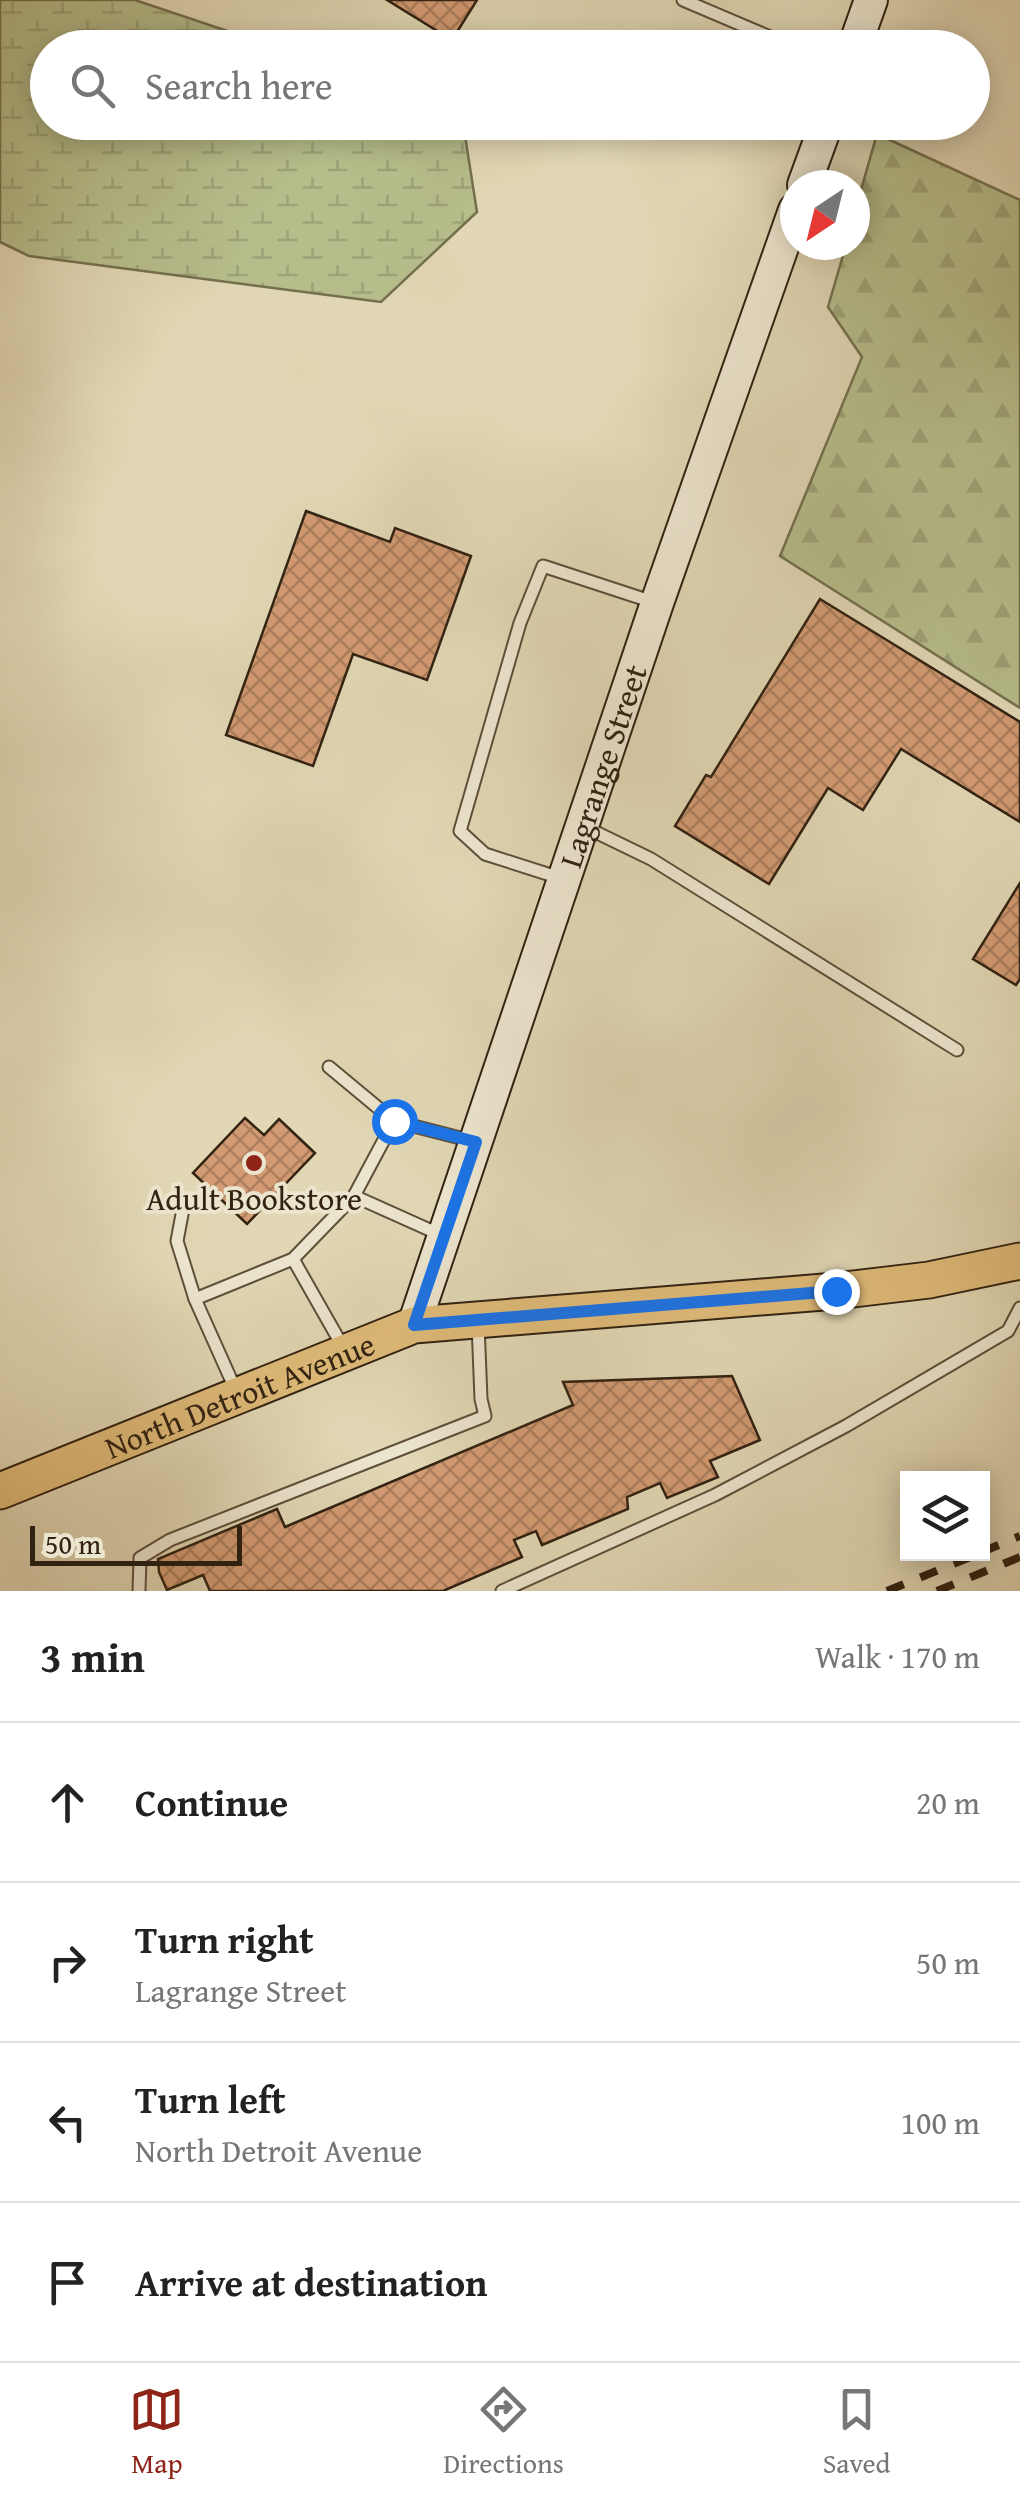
<!DOCTYPE html>
<meta charset="utf-8">
<style>
:root{--surface:#fff;--page:#f2f2f2;--text:#222;--muted:#767676;--line:#e0e0e0;--accent:#8f2418}
body{margin:0;font-family:"Gentium Book Plus",serif;background:var(--page);color:var(--text)}
.controls{position:absolute;right:30px;bottom:30px;display:grid;overflow:hidden;border-radius:0px;box-shadow:0 5px 25px #0003}
.controls button{width:90px;height:90px;display:grid;place-items:center;padding:0;border:0;border-bottom:2px solid var(--line);background:var(--surface);color:var(--text);font:50px sans-serif}
.compass{position:absolute;left:780px;top:170px;width:90px;height:90px;border-radius:50%;background:var(--surface);box-shadow:0 5px 25px #0003;rotate:215deg}
.scale{position:absolute;left:30px;bottom:25px;width:212px;box-sizing:border-box;padding-left:10px;border:5px solid #312212;border-top:0;font-size:28px;line-height:35px;white-space:nowrap;color:#312212;-webkit-text-stroke:8px #ece5ce;paint-order:stroke}
.stop{position:absolute;width:30px;height:30px;margin:-22px;border:8px solid #1a73e8;border-radius:50%;background:#fff}
.stop.end{background:#1a73e8;border-color:#fff;box-shadow:0 2px 10px #0008}
.list{margin:0;padding:0;list-style:none}
h2{display:flex;justify-content:space-between;align-items:center;height:130px;margin:0;padding:0 40px;font-size:42px}
h2 small{font-size:32px;font-weight:400;color:var(--muted)}
.list li{display:grid;grid-template-columns:65px 1fr auto;gap:30px;align-items:center;box-sizing:border-box;height:160px;padding:0 40px;border-top:2px solid var(--line)}
.list b{display:block;font-size:38px;white-space:nowrap}
.list p{margin:0;font-size:32px;white-space:nowrap;color:var(--muted)}
.list em{font-size:32px;font-style:normal;color:var(--muted)}
.icon{flex:none;width:55px;height:55px;fill:none;stroke:currentColor;stroke-width:2;stroke-linecap:round;stroke-linejoin:round}
.map{position:relative;flex:none;width:1020px;height:1591px;overflow:hidden}
.search{position:absolute;background:var(--surface);box-shadow:0 5px 25px #0003;left:30px;right:30px;top:30px;height:110px;display:flex;align-items:center;gap:25px;box-sizing:border-box;padding:0 35px;border-radius:55px;color:var(--muted);font-size:38px}
.sheet{height:770px;background:var(--surface)}
nav{display:flex;justify-content:space-around;align-items:center;box-sizing:border-box;height:140px;border-top:2px solid var(--line);background:var(--surface);font-size:28px;color:var(--muted)}
nav a{display:grid;justify-items:center;gap:5px}
nav .on{color:var(--accent)}
.map>svg:first-child{display:block}
.forest{fill:url(#forest-firs);stroke:#74704e;stroke-width:2.5}
.wetland{fill:url(#wetland-marsh);stroke:#74704e;stroke-width:2.5}
.building{fill:url(#building-cross-hatch);stroke:#312212;stroke-width:2.5}
.lines{fill:none;stroke-linecap:round;stroke-linejoin:round}
.service-casing{stroke:#5d4f3a;stroke-width:15}
.secondary-casing{stroke:#312212;stroke-width:36}
.primary-casing{stroke:#312212;stroke-width:39}
.service{stroke:#ece5ce;stroke-width:11}
.secondary{stroke:#ece5ce;stroke-width:32}
.primary{stroke:#e0bc7a;stroke-width:35}
.rail{stroke:#312212;stroke-width:8;stroke-dasharray:18 18;stroke-linecap:butt}
.route{stroke:#1a73e8;stroke-width:12}
.poi-dot{fill:#8f2418;stroke:#ece5ce;stroke-width:4}
.labels{text-anchor:middle;dominant-baseline:central;stroke-width:8;stroke-linejoin:round;paint-order:stroke}
.street-label{font-size:32px;fill:#312212;stroke:#ece5ce}
.poi-label{font-size:32px;fill:#312212;stroke:#ece5ce}
</style>
<div class="map">
<svg width="1020" height="1591" viewBox="0 0 1020 1591">
<defs>
<pattern id="forest-firs" width="22" height="20" patternUnits="userSpaceOnUse" patternTransform="scale(2.5)"><rect width="22" height="20" fill="#b6bd8b"/><path d="M5 1l3.5 6h-7zM16 11l3.5 6h-7z" fill="#9da277"/></pattern>
<pattern id="wetland-marsh" width="20" height="14" patternUnits="userSpaceOnUse" patternTransform="scale(2.5)"><rect width="20" height="14" fill="#b6bd8b"/><path d="M1 5h8M5 5V1M11 12h8M15 12V8" fill="none" stroke="#9da277"/></pattern>
<pattern id="building-cross-hatch" width="8" height="8" patternUnits="userSpaceOnUse" patternTransform="scale(2.5)"><rect width="8" height="8" fill="#d39b73"/><path d="M0 0l8 8M0 8l8-8" fill="none" stroke="#ac7e5d"/></pattern>
</defs>
<rect width="100%" height="100%" fill="#e1d7b4"/>
<filter id="stains"><feTurbulence type="fractalNoise" baseFrequency=".002" numOctaves="4"/><feColorMatrix values="0 0 0 0 .2 0 0 0 0 .09 0 0 0 0 .02 0 0 0 .5 -.17"/></filter>
<radialGradient id="worn" r=".72"><stop offset=".6" stop-color="#630" stop-opacity="0"/><stop offset="1" stop-color="#630" stop-opacity=".3"/></radialGradient>
<path class="forest" d="M877,134L1020,200V708L780,556L862,357L828,307L846,245H855V211Z"/>
<path class="wetland" d="M0,0H135L275,47L48,48V122L463,123L477,212L381,302L29,256L0,242Z"/>
<g class="building">
<path d="M387,0H477L452,40Z"/>
<path d="M306,511L390,542L395,528L471,556L427,680L353,654L313,766L226,735Z"/>
<path d="M820,599L1020,722V822L901,749L863,810L828,788L769,884L675,826L706,775L711,777Z"/>
<path d="M1020,883V979L1016,985L973,959Z"/>
<path d="M245,1118L264,1135L279,1119L315,1153L247,1224L193,1173Z"/>
<path d="M732,1376L760,1440L710,1461L718,1477L667,1498L660,1483L627,1497L628,1509L542,1545L536,1531L514,1540L522,1557L443,1591H210L203,1575L167,1590L159,1572L158,1559L277,1509L285,1527L573,1405L563,1382Z"/>
</g>
<g class="lines">
<defs>
<g id="service">
<path d="M683,0L796,48"/>
<path d="M583,826L651,859L957,1050"/>
<path d="M560,878L485,854L460,831L520,623L543,566L653,602"/>
<path d="M394,1121L472,1141"/>
<path d="M354,1196L441,1235"/>
<path d="M183,1209L177,1241L195,1299L237,1393"/>
<path d="M293,1259L343,1347"/>
<path d="M195,1299L293,1259L354,1196L394,1121L329,1067"/>
<path d="M139,1591L140,1558L170,1540L485,1416L481,1399L478,1324"/>
<path d="M502,1591L715,1495L846,1426L1008,1331L1020,1308"/>
</g>
<g id="secondary">
<path d="M854,48L871,0"/>
<path d="M804,185L827,122"/>
<path id="s1" d="M414,1325L657,603L795,210"/>
</g>
<g id="primary">
<path id="s2" d="M0,1491L414,1325L836,1291L929,1280L1020,1261"/>
</g>
</defs>
<use href="#service" class="service-casing"/>
<use href="#secondary" class="secondary-casing"/>
<use href="#primary" class="primary-casing"/>
<use href="#service" class="service"/>
<use href="#secondary" class="secondary"/>
<use href="#primary" class="primary"/>
<g class="rail">
<path d="M982,1552L1020,1536"/>
<path d="M887,1591L978,1554"/>
<path d="M937,1591L1020,1557"/>
</g>
</g>
<g class="lines">
<path class="route" d="M394,1121L476,1142L414,1325L836,1291"/>
</g>
<circle class="poi-dot" cx="254" cy="1163" r="10"/>
<g class="labels">
<g class="street-label">
<text stroke="none"><textPath href="#s1" startOffset="590">Lagrange Street</textPath></text>
<text stroke="none"><textPath href="#s2" startOffset="258">North Detroit Avenue</textPath></text>
</g>
<g class="poi-label">
<text x="254" y="1198">Adult Bookstore</text>
</g>
</g>
<rect width="100%" height="100%" filter="url(#stains)"/>
<rect width="100%" height="100%" fill="url(#worn)"/>
</svg>
<div class="controls">
<button><svg class="icon" aria-label="layers" viewBox="0 0 24 24"><path d="M12 4l9 5-9 5-9-5zM3 14l9 5 9-5"/></svg></button>
</div>
<svg class="compass" viewBox="-18 -18 36 36"><path d="M0-13l5 13h-10z" fill="#e53935"/><path d="M0 13l5-13h-10z" fill="#767676"/></svg>
<div class="scale">50 m</div>
<div class="stop" style="left:394px;top:1121px"></div>
<div class="stop end" style="left:836px;top:1291px"></div>
<div class="search"><svg class="icon" aria-label="search" viewBox="0 0 24 24"><circle cx="10" cy="10" r="6"/><path d="M15 15l6 6"/></svg>Search here</div>
</div>
<section class="sheet">
<h2>3 min<small>Walk · 170 m</small></h2>
<ul class="list">
<li><svg class="icon" aria-label="ahead" viewBox="0 0 24 24"><path d="M12 20V5M6 11l6-6 6 6"/></svg><div><b>Continue</b></div><em>20 m</em></li>
<li><svg class="icon" aria-label="right" viewBox="0 0 24 24"><path d="M7 20v-9h11M14 6l5 5-5 5"/></svg><div><b>Turn right</b><p>Lagrange Street</p></div><em>50 m</em></li>
<li><svg class="icon" aria-label="left" viewBox="0 0 24 24"><path d="M17 20v-9H6M10 6l-5 5 5 5"/></svg><div><b>Turn left</b><p>North Detroit Avenue</p></div><em>100 m</em></li>
<li><svg class="icon" aria-label="arrive" viewBox="0 0 24 24"><path d="M6 21V4h12l-3 4 3 4H6"/></svg><div><b>Arrive at destination</b></div></li>
</ul>
</section>
<nav>
<a class="on"><svg class="icon" aria-label="map" viewBox="0 0 24 24"><path d="M3 6l6-2 6 2 6-2v14l-6 2-6-2-6 2zM9 4v14M15 6v14"/></svg>Map</a>
<a><svg class="icon" aria-label="directions" viewBox="0 0 24 24"><path d="M12 3l9 9-9 9-9-9zM9 14v-3h6M13 9l2 2-2 2"/></svg>Directions</a>
<a><svg class="icon" aria-label="saved" viewBox="0 0 24 24"><path d="M7 4h10v16l-5-4-5 4z"/></svg>Saved</a>
</nav>
